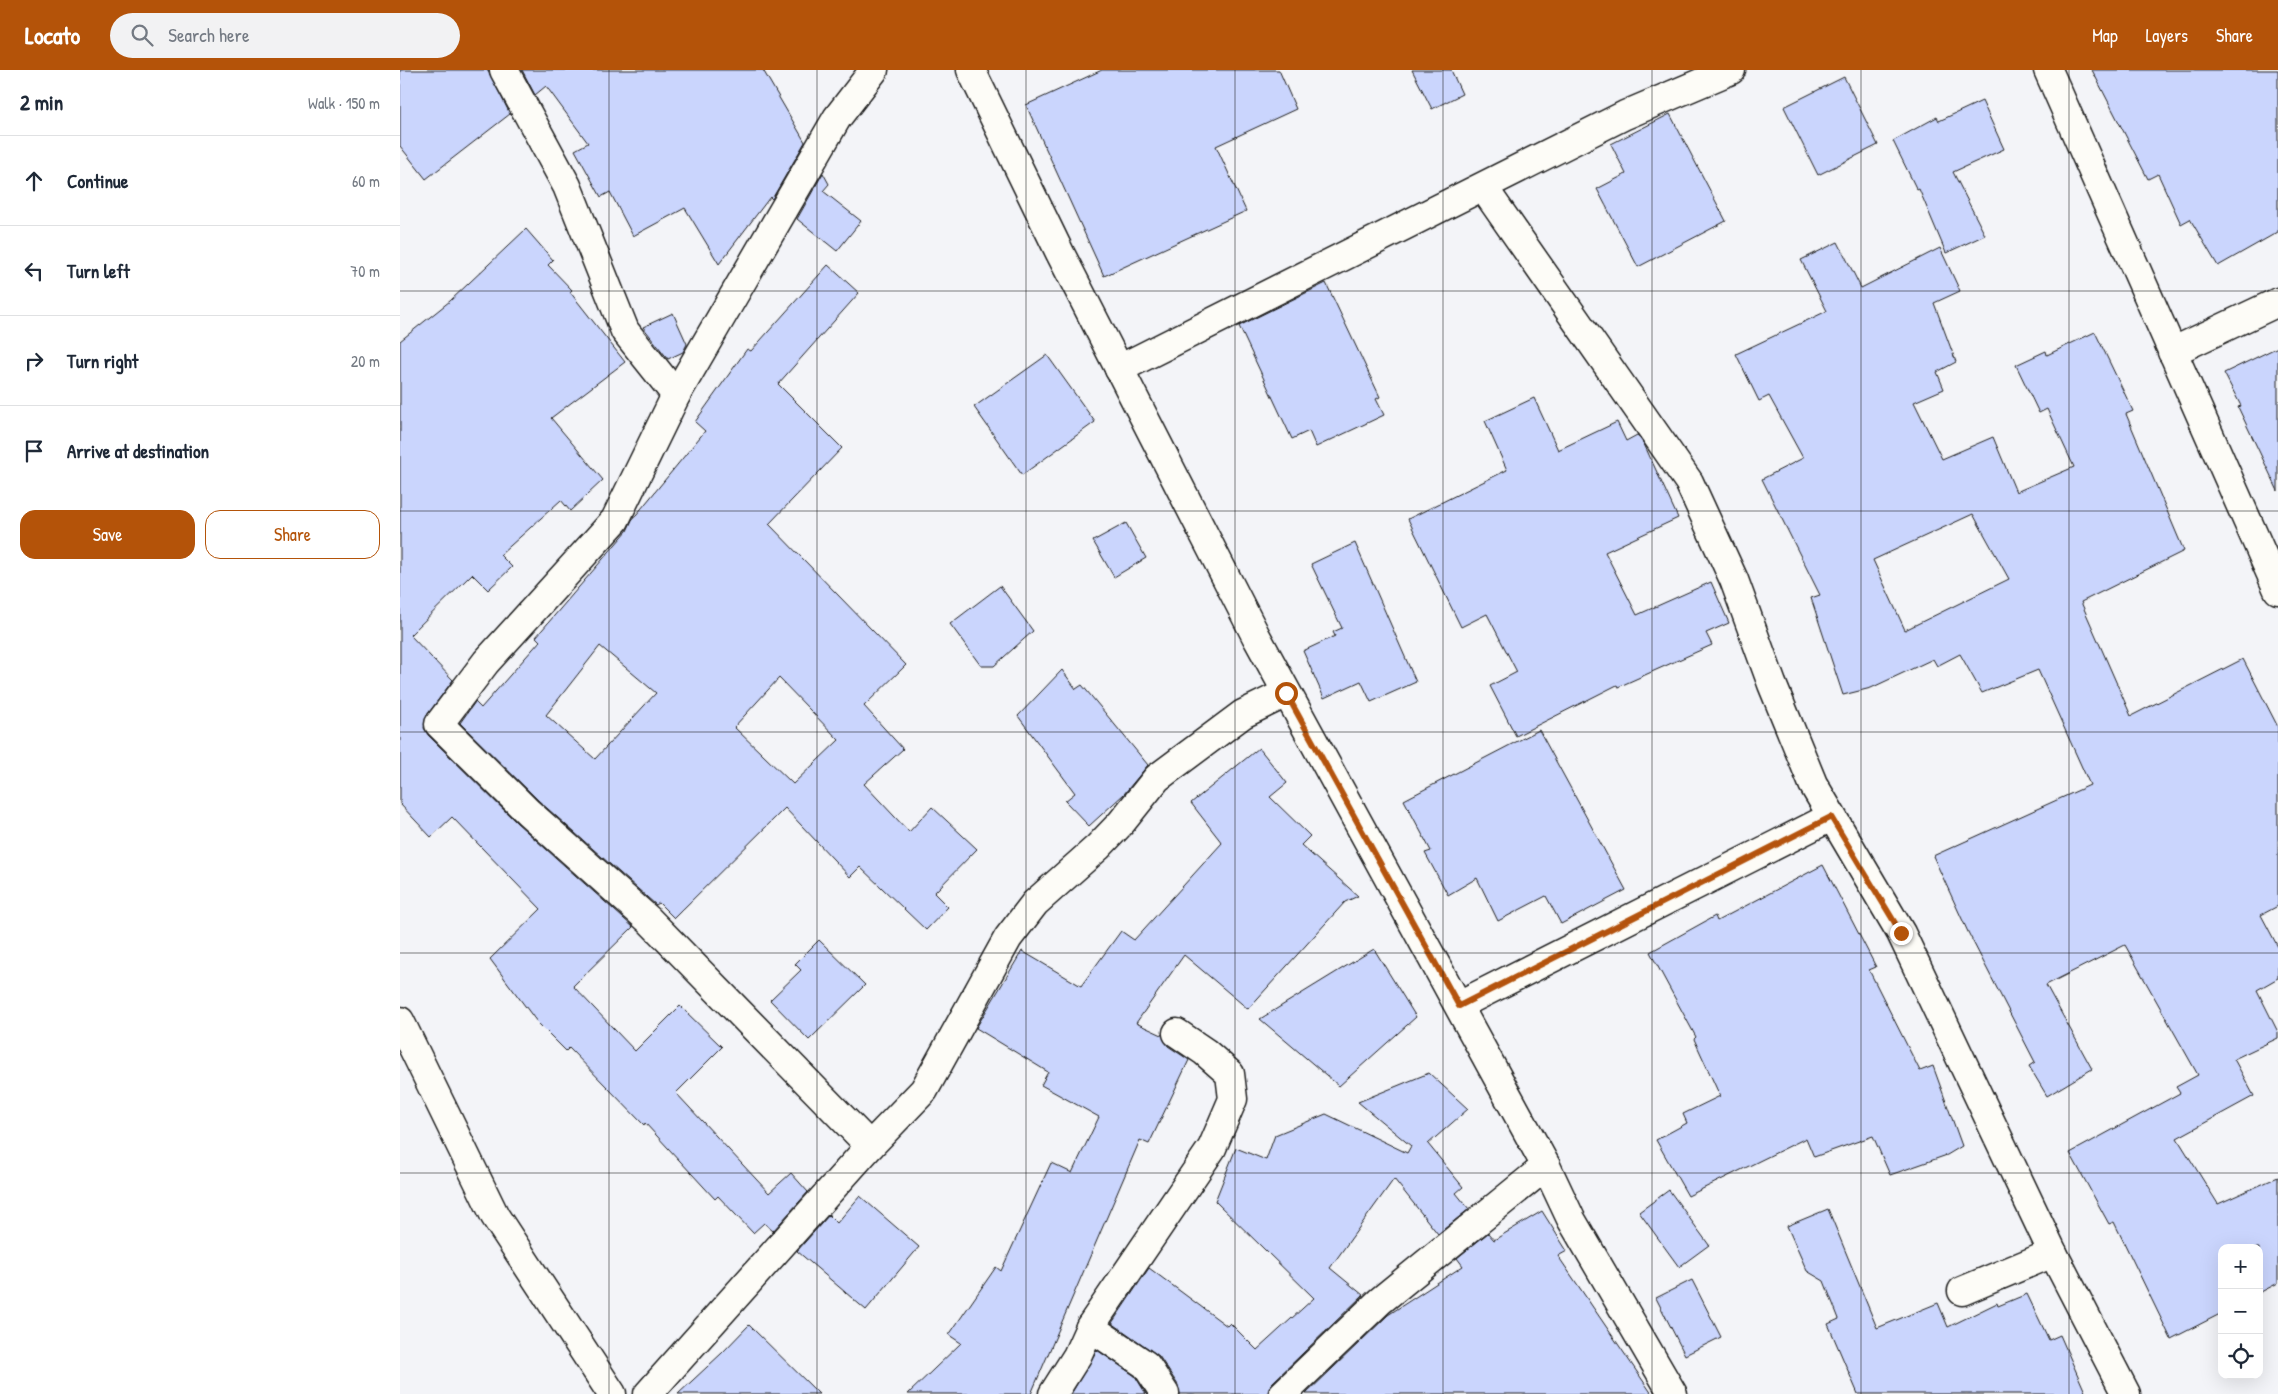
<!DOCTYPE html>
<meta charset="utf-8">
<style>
:root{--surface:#fff;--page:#f2f2f3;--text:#1f2937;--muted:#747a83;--line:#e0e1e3;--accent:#b45309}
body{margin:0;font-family:"Patrick Hand",sans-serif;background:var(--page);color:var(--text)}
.controls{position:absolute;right:15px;bottom:15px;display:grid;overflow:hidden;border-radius:10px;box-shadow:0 5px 20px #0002}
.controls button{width:45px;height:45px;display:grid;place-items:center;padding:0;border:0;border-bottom:1px solid var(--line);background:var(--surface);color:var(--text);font:25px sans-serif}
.stop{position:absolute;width:15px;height:15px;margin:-11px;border:4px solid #b45309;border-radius:50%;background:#fff}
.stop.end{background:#b45309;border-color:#fff;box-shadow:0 1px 5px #0008}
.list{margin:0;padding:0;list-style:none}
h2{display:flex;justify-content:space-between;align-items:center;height:65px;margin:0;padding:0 20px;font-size:21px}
h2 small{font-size:16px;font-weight:400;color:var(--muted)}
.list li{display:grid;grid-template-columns:32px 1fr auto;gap:15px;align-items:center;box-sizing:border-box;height:90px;padding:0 20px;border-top:1px solid var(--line)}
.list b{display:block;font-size:19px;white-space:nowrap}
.list em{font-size:16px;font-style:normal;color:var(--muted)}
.actions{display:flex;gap:10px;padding:15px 20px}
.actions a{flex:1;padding:11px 0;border:1px solid var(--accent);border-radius:15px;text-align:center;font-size:18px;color:var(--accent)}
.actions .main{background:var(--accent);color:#fff}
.icon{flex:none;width:28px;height:28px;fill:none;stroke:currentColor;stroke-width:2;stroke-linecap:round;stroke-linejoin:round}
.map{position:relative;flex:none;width:1878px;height:1324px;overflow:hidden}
header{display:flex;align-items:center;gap:30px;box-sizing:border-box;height:70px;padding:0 25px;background:var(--accent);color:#fff}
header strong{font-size:24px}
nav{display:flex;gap:28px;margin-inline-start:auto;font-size:18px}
.search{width:350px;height:45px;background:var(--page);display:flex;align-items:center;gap:12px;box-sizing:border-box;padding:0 18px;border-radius:28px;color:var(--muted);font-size:19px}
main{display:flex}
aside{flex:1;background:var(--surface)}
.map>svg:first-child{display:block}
.building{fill:#cad5fd;stroke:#1c1c1c;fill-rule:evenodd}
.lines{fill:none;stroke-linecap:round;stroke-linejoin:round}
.street-casing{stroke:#1c1c1c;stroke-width:31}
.street{stroke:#fdfcf7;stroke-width:28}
.route{stroke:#b45309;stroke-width:6}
.grid{fill:none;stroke:#1c1c1c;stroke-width:1;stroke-opacity:0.55}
</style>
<header>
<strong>Locato</strong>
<div class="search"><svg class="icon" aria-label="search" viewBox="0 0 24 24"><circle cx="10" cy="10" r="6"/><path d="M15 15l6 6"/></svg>Search here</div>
<nav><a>Map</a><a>Layers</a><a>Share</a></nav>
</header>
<main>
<aside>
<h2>2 min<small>Walk · 150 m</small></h2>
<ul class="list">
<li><svg class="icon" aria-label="ahead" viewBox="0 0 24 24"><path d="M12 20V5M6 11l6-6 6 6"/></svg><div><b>Continue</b></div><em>60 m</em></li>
<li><svg class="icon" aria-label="left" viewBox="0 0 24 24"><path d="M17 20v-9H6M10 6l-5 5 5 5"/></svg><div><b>Turn left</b></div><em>70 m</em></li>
<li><svg class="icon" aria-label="right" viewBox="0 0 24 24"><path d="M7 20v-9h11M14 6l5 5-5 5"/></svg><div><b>Turn right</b></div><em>20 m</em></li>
<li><svg class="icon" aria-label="arrive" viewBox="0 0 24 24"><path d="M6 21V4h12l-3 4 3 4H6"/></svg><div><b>Arrive at destination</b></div></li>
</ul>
<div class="actions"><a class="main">Save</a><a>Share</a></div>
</aside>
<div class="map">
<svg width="1878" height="1324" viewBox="0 0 1878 1324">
<rect width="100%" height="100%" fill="#f3f4f8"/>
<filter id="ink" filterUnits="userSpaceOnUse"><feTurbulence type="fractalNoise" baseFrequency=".02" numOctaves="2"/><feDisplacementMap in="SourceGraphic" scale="10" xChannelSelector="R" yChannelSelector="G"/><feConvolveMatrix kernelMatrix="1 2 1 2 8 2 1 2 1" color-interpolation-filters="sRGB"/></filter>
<g filter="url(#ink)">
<g class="building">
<path d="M0,0H88L110,44L26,109L0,76Z"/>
<path d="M122,0H363L405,72L372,129L370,127L319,194L285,138L233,166L210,122L201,127L175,80L188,73L146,16L135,25Z"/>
<path d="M702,0H879L896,39L816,76L846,141L704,206L626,35Z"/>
<path d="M1012,0H1051L1062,24L1032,39Z"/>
<path d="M1692,0H1878V162L1818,196L1790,149L1781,154L1758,104L1748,109Z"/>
<path d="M1444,7L1478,75L1418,105L1384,37Z"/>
<path d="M1582,31L1604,79L1553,102L1585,165L1546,183L1519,119L1517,120L1493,71L1537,47L1539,51Z"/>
<path d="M1270,44L1326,151L1238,197L1197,119L1226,104L1211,74Z"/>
<path d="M423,103L429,114L423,121L461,151L437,181L397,149Z"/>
<path d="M126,159L153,190L148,195L172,220L170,222L225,292L151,348L203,410L170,441L161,430L100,485L112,497L88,520L72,504L10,565L53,610L27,645L24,658L28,665L117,753L233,857L173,916L235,981L280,936L322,977L276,1023L369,1123L391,1103L408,1122L373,1161L364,1153L353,1163L318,1126L315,1129L245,1053L244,1055L169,978L166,981L137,952L90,889L141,839L52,747L31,767L0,734V271L50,231Z"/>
<path d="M1438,172L1461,218L1540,178L1560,221L1534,233L1556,292L1537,302L1544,319L1514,332L1542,389L1593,367L1616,422L1674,397L1647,339L1639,343L1616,295L1646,281L1647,285L1695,262L1733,341L1726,344L1784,481L1681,532L1731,646L1843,589L1878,657V836L1861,845L1878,877V908L1857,920L1878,962V968L1834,989L1854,1026L1777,1068L1818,1134L1878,1107V1213L1859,1223V1178H1822V1243L1771,1269L1714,1152L1709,1154L1670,1083L1780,1023L1776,1017L1798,1005L1725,875L1646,915L1692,999L1647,1026L1629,996L1635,992L1568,862L1533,786L1690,715L1638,600L1582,623L1560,584L1537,596L1533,589L1471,618L1443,625L1411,528L1420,525L1362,409L1403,388L1369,326L1359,331L1336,284L1427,241L1401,190ZM1573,444L1609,509L1505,560L1473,490Z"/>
<path d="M428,195L459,223L378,314L442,378L369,454L506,595L464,636L503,679L464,714L509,762L532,737L577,779L534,823L548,837L526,860L460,797L450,807L385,738L274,848L259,833L256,835L139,731L60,653L75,632L81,638L140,571L136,567L227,461L232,450L305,361L295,352L347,279L351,281ZM200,576L256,623L195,689L146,645ZM379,608L439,670L393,714L334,657Z"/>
<path d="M926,213L980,327L976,329L984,345L916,377L909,361L892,369L839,256Z"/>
<path d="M273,243L287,274L283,282L268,289L243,257Z"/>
<path d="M1878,277V421L1838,337L1841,336L1824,303Z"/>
<path d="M647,285L695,352L622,405L574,337Z"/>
<path d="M1134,328L1158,380L1217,352L1226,371L1237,365L1244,374L1278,448L1205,482L1237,545L1311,512L1329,553L1306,563L1312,575L1218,617L1217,615L1116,666L1090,616L1117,602L1087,544L1061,557L1008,449L1107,400L1085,351Z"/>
<path d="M726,453L746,488L714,507L693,471Z"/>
<path d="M955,473L1016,612L971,632L961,611L924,628L903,581L935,566L933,562L942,558L911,494Z"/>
<path d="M600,516L633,561L594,596H581L550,554Z"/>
<path d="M662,600L676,619L682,615L748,695L724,724L689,756L665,731L675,723L618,646Z"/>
<path d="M1139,660L1226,820L1161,854L1146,826L1098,851L1077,808L1048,825L1025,783L1031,781L1004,730Z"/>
<path d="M859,678L887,713L870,727L910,766L901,775L958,826L945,832L848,939L784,885L736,953L762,965L768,976L789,990L749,1074L740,1070L631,1324H508L561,1273L549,1265L596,1197L601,1201L651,1093L672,1103L699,1047L641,1015L648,1002L576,958L622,881L681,916L721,861L734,870L822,773L791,733Z"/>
<path d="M1423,795L1476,897L1469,900L1520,1001L1533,996L1562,1076L1547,1085L1490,1105L1473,1066L1414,1087L1406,1068L1288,1126L1256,1070L1287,1053L1283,1044L1320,1026L1294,969L1296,967L1250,882L1315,846L1317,851Z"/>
<path d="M419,870L465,915L409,970L370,930L401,900L395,894Z"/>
<path d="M974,879L1016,947L939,1016L860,949Z"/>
<path d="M1029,1003L1068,1039L1028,1074L1063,1117L1056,1123L1069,1139L1038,1164L994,1109L930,1198L963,1225L872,1313L868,1324H780L778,1315L759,1286L712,1253L749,1198L827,1256L830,1253L857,1280L914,1228L815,1131L836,1078L866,1090L875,1065L926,1044L1007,1083L1011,1076L958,1032Z"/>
<path d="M1269,1120L1309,1175L1279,1197L1239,1142Z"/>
<path d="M460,1126L519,1177L466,1240L397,1181L429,1145L437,1153Z"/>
<path d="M1428,1139L1477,1258L1538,1233L1548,1257L1597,1233L1598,1236L1627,1224L1649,1270L1660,1265L1686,1324H1458L1428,1254L1439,1249L1424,1211L1407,1201L1387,1156Z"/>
<path d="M1142,1141L1167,1181L1158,1186L1252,1324H906L988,1245L1063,1196L1057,1188L1088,1163L1094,1170Z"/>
<path d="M1292,1210L1321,1267L1285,1285L1256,1228Z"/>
<path d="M349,1255L419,1324H278L322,1283Z"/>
<path d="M697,1280L735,1306L746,1324H671Z"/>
</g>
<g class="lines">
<defs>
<g id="street">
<path d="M104,0L167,116L225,261L276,325"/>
<path d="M571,0L660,183L856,566L1146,1096L1171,1149L1273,1324"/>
<path d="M1648,0L1878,520"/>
<path d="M1083,117L1289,412L1334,510L1372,614L1413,714L1501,863L1653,1183L1726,1324"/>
<path d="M1772,282L1878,232"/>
<path d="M719,299L1225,45L1331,0"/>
<path d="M1059,935L1431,747"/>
<path d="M0,951L95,1146L212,1324"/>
<path d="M470,1076L249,850L128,742L39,654L86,592L215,450L276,325L437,48L474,0"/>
<path d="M1562,1221L1653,1183"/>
<path d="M690,1257L746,1295L765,1324"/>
<path d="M248,1324L470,1076L524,1020L608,868L635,833L698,777L721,753L757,708L843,644L886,623"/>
<path d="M653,1324L677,1286L690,1257L812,1078L833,1029L830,1004L805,982L777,963"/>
<path d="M883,1324L980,1231L1146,1096"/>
</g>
</defs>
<use href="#street" class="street-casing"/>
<use href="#street" class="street"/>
</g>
</g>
<g class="lines" filter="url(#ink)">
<path class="route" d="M886,623L1059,936L1431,747L1501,863"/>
</g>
<path class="grid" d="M209,0V1324M417,0V1324M626,0V1324M835,0V1324M1043,0V1324M1252,0V1324M1461,0V1324M1669,0V1324M0,221H1878M0,441H1878M0,662H1878M0,883H1878M0,1103H1878"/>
</svg>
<div class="controls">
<button>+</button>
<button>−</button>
<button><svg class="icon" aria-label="locate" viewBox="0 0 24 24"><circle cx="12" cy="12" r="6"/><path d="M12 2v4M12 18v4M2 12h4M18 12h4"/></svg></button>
</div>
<div class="stop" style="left:886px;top:623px"></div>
<div class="stop end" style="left:1501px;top:863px"></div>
</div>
</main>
